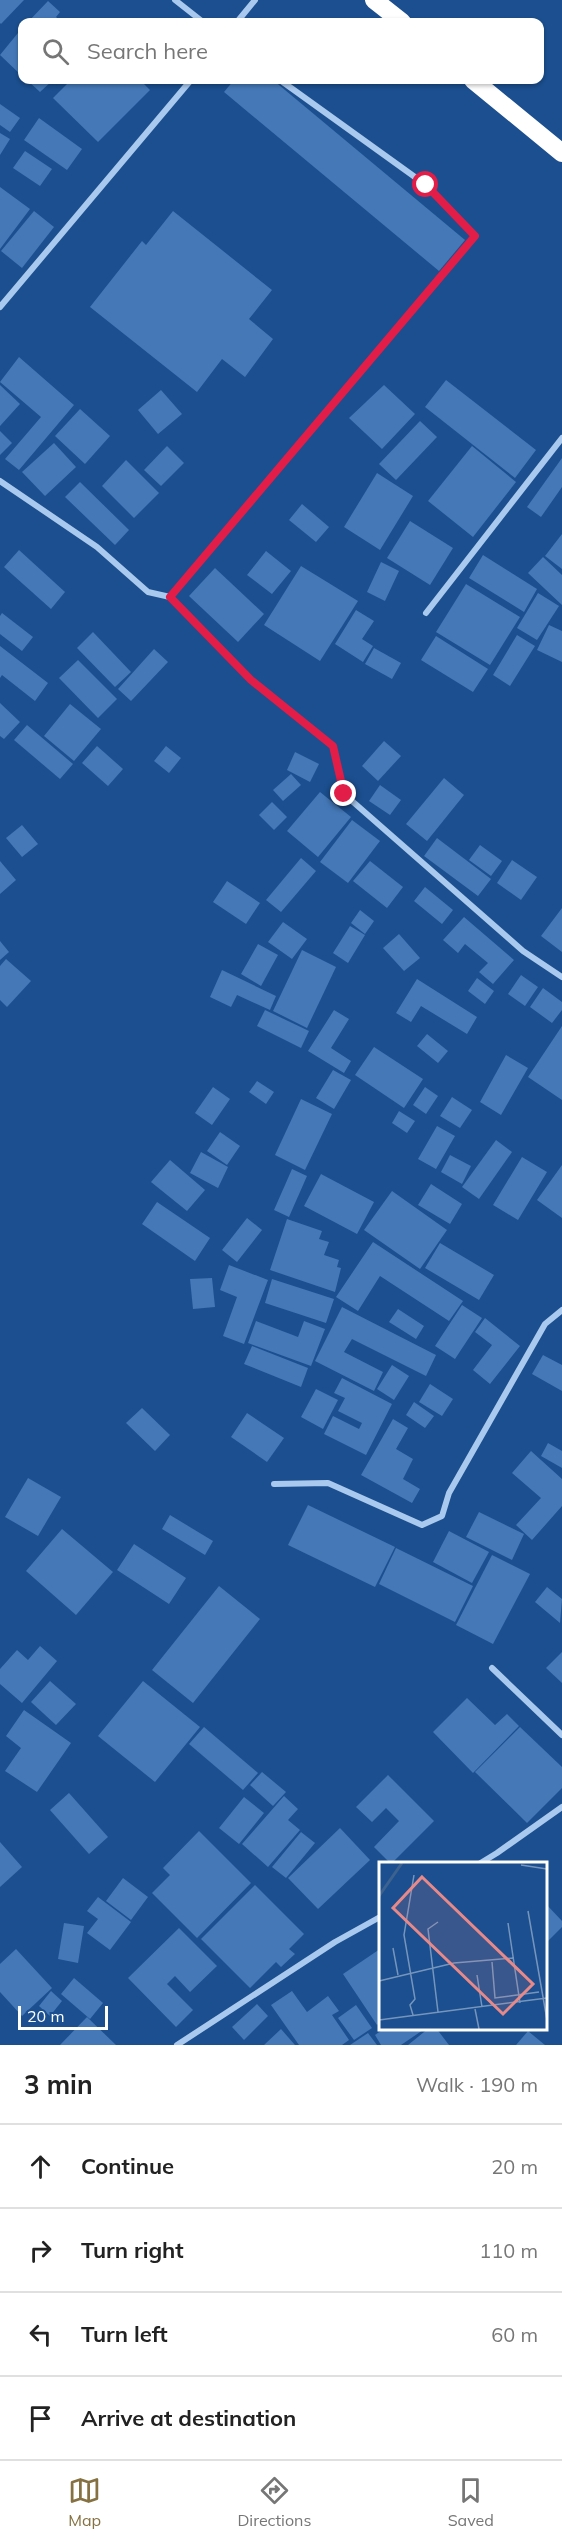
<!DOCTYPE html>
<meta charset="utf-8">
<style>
:root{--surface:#fff;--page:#f2f2f2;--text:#222;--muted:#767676;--line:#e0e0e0;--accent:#857141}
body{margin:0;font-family:Mulish,sans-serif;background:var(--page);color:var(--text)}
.scale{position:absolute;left:18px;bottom:15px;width:90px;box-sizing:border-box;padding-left:6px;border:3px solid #fff;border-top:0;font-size:16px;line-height:21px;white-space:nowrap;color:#fff;-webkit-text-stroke:4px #1b4f8f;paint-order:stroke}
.stop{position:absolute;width:18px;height:18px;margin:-14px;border:4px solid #e11d48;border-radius:50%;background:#fff}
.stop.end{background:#e11d48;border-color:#fff;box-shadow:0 2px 6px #0008}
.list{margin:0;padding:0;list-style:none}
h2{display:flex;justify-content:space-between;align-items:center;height:78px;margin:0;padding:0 24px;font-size:26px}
h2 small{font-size:20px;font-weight:400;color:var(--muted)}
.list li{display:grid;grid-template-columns:39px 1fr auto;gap:18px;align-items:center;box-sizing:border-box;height:84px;padding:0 24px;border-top:2px solid var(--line)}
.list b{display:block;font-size:22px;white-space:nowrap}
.list em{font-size:20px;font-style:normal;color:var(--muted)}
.icon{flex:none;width:33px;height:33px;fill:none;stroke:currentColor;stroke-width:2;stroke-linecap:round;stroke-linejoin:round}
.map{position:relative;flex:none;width:562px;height:2045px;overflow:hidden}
.search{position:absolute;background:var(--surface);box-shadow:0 2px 4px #0004;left:18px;right:18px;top:18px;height:66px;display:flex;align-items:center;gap:15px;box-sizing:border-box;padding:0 21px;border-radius:12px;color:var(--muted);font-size:22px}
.sheet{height:414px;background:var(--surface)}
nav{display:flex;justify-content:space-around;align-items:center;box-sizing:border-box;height:84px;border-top:2px solid var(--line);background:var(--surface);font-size:16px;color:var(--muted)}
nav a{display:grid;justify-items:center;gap:3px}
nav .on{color:var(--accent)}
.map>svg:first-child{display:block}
.building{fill:#4478b7}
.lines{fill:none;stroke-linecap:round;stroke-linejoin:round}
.street{stroke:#a9c9ee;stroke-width:6}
.highway{stroke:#fff;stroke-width:18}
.route{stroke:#e11d48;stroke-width:8}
.inset-river{fill:none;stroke:#3c6290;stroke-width:3}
.inset-road{fill:none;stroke:#7695bc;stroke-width:1.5}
.view{fill:#e88989;fill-opacity:0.15;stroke:#e88989;stroke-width:3}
.inset-edge{fill:none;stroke:#fff;stroke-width:3}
</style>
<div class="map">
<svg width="562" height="2045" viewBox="0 0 562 2045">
<rect width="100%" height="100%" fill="#1b4f8f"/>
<g class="building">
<path d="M0,0H24L1,24L0,23Z"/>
<path d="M48,1L60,12L56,17L62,22H28Z"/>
<path d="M22,28V76L0,55Z"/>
<path d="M27,80H53L40,92Z"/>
<path d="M71,80H140L150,90L98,142L53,98Z"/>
<path d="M234,80H273L465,240L439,271L224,92Z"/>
<path d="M0,104L20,118L10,132L0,125Z"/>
<path d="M39,118L82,149L67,170L24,140Z"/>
<path d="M0,133L10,139L0,155Z"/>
<path d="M25,151L52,169L40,186L13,168Z"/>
<path d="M0,187L30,209L0,249Z"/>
<path d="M34,211L54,227L22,268L1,251Z"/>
<path d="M173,211L272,290L249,319L273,339L245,377L222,359L197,392L90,307L142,241L146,245Z"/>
<path d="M19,357L74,405L19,470L5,459L41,417L0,382Z"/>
<path d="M446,380L536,450L515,478L425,407Z"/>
<path d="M0,385L20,404L0,426Z"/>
<path d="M384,385L415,414L382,449L349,418Z"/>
<path d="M161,390L182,414L158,434L138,410Z"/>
<path d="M80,409L110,436L85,464L55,436Z"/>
<path d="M420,421L437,437L396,480L379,464Z"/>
<path d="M0,431L12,443L0,455Z"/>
<path d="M54,443L76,467L45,496L22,472Z"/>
<path d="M167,446L184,463L161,486L144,470Z"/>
<path d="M472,446L516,482L473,537L428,501Z"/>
<path d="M562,458V487L541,517L527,507Z"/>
<path d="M126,460L159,493L134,518L102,486Z"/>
<path d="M377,473L413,496L380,550L344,527Z"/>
<path d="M80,482L129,530L115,545L65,497Z"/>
<path d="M302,504L329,527L316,542L289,520Z"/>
<path d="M410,521L453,548L430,585L387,558Z"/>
<path d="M562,534V569L545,556Z"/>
<path d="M19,550L65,592L51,609L4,567Z"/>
<path d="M266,551L291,571L272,594L247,575Z"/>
<path d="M483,555L537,589L524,612L469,578Z"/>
<path d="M543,557L562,575V605L528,573Z"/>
<path d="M381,562L399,571L385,601L367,592Z"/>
<path d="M301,566L358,601L320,661L264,625Z"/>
<path d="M215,568L264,614L238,642L189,596Z"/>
<path d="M466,584L520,617L490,665L436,632Z"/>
<path d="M538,593L559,606L537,640L517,628Z"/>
<path d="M356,610L374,621L362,639L373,646L363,662L335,644Z"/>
<path d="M2,613L33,637L22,651L0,634V616Z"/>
<path d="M549,625L562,631V662L537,650Z"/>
<path d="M93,632L131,672L115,687L77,648Z"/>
<path d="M517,635L535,646L510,686L493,675Z"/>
<path d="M436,636L488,669L473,692L421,660Z"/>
<path d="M0,646L48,683L35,701L2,675L0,678Z"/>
<path d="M374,648L401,663L392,679L365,664Z"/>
<path d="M154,649L168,662L131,701L118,689Z"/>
<path d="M78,660L117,699L98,718L59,678Z"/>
<path d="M0,703L20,722L4,739L0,736Z"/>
<path d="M70,704L101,729L74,761L44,736Z"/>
<path d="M27,725L73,764L60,779L14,740Z"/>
<path d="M384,741L401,756L378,781L362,766Z"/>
<path d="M97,746L123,769L108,786L82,763Z"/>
<path d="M166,746L181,758L169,773L154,761Z"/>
<path d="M295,752L319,764L310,782L287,770Z"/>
<path d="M291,774L301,785L283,801L273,790Z"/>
<path d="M444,778L464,795L427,841L406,824Z"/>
<path d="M380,785L401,800L390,815L369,801Z"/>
<path d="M320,792L351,817L318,857L287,831Z"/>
<path d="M272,802L287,817L274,830L259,815Z"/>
<path d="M352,820L380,841L348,883L320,862Z"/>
<path d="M22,825L38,844L22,857L6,838Z"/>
<path d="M437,838L491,879L478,896L424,856Z"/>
<path d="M480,845L502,861L491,876L469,860Z"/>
<path d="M301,858L316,871L281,912L266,900Z"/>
<path d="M512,860L537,877L521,900L497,883Z"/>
<path d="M0,861L16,880L0,894Z"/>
<path d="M370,861L403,887L387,908L353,881Z"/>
<path d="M227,881L260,903L246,924L213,902Z"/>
<path d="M425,887L453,910L442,924L414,901Z"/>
<path d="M562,908V952L541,936Z"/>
<path d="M360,910L374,921L365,934L351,923Z"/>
<path d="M464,917L514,960L493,984L479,972L488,963L465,944L458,953L443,940Z"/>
<path d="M283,922L307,939L292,959L268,942Z"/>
<path d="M350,926L365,935L348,963L333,953Z"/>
<path d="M399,934L420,958L404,971L383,948Z"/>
<path d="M0,941L9,952L0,960Z"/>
<path d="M258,944L278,955L261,986L241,974Z"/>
<path d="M302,950L336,967L307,1028L273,1011Z"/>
<path d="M6,959L31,981L7,1007L0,1000V966Z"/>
<path d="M222,970L276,996L270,1010L237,995L231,1007L210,997Z"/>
<path d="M521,975L538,987L525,1006L508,994Z"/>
<path d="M477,978L494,991L485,1004L468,991Z"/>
<path d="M417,979L477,1017L467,1034L421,1006L411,1022L396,1013Z"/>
<path d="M543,988L562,1002V1010L552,1023L530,1007Z"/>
<path d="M265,1010L309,1031L301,1048L257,1026Z"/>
<path d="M334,1010L349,1019L331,1048L351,1061L344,1073L308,1051Z"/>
<path d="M562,1026V1100L528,1077Z"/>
<path d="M427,1034L448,1051L438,1063L417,1046Z"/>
<path d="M374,1047L423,1079L404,1108L355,1075Z"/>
<path d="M506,1055L528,1068L501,1115L480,1102Z"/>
<path d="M333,1070L351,1080L334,1109L316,1098Z"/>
<path d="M257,1081L274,1092L266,1104L249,1092Z"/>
<path d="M213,1087L230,1099L212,1125L195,1113Z"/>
<path d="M425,1087L438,1096L426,1114L413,1105Z"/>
<path d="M452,1097L472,1110L460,1128L440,1116Z"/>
<path d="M301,1099L332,1114L305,1170L275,1155Z"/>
<path d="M399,1111L415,1121L407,1133L392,1123Z"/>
<path d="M437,1126L455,1136L436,1169L418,1159Z"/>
<path d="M220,1132L240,1146L227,1165L207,1151Z"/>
<path d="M496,1140L512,1152L479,1199L462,1187Z"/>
<path d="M201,1152L228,1167L218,1188L190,1173Z"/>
<path d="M450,1155L471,1166L462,1184L441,1172Z"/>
<path d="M522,1157L547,1172L518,1220L493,1205Z"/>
<path d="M170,1160L205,1190L187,1211L151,1182Z"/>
<path d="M562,1165V1218L537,1200Z"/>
<path d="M292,1169L307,1176L289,1217L274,1210Z"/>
<path d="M321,1174L374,1202L357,1234L304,1206Z"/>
<path d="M431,1184L462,1204L450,1224L418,1205Z"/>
<path d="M392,1191L447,1230L420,1269L364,1230Z"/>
<path d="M157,1202L210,1238L195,1261L142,1224Z"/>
<path d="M247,1218L262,1230L237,1262L222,1250Z"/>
<path d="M287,1219L322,1231L319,1239L329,1242L324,1255L339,1260L337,1267L341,1268L335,1292L270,1270Z"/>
<path d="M373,1242L463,1301L449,1321L380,1276L358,1311L336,1297Z"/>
<path d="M440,1243L494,1275L479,1300L425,1268Z"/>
<path d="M229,1265L268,1280L244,1344L223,1336L237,1297L220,1290Z"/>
<path d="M212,1278L215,1307L193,1309L190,1279Z"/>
<path d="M272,1279L334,1299L326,1323L265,1303Z"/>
<path d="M462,1305L482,1318L455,1359L435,1346Z"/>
<path d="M342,1307L436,1355L426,1376L352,1339L344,1352L383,1372L374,1391L315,1361Z"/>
<path d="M398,1309L424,1326L416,1339L389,1322Z"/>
<path d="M485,1318L520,1346L490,1384L473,1370L492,1345L475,1332Z"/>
<path d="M256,1321L298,1337L304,1321L325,1329L311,1366L248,1343Z"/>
<path d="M252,1346L308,1368L301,1387L244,1364Z"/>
<path d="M543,1355L562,1365V1391L532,1374Z"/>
<path d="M392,1365L409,1376L394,1400L377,1389Z"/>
<path d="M342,1378L392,1404L366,1455L324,1434L333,1416L359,1429L362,1423L338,1411L345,1398L334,1393Z"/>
<path d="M430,1384L453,1399L442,1416L419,1402Z"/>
<path d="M316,1389L338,1400L323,1429L301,1417Z"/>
<path d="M414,1402L434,1416L425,1428L406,1415Z"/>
<path d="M142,1408L170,1435L155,1451L126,1423Z"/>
<path d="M247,1413L284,1438L267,1462L231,1437Z"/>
<path d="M393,1419L408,1428L396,1449L413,1459L403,1479L420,1489L412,1503L361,1475Z"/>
<path d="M548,1443L562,1451V1468L541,1456Z"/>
<path d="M531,1451L562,1479V1506L532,1540L516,1525L541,1498L512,1473Z"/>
<path d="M28,1478L61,1497L38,1536L5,1517Z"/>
<path d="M308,1505L395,1547L375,1587L288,1545Z"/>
<path d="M479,1512L524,1534L512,1560L466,1537Z"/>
<path d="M170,1515L213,1541L205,1555L162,1529Z"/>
<path d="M62,1529L113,1572L76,1615L26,1571Z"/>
<path d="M449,1531L489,1552L472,1583L433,1562Z"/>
<path d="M134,1544L186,1578L169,1604L117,1570Z"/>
<path d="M396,1548L473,1586L455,1622L379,1584Z"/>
<path d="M492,1555L530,1574L493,1644L456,1625Z"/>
<path d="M219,1586L260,1619L193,1703L152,1670Z"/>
<path d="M547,1587L562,1599L560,1623L535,1602Z"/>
<path d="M40,1646L57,1661L22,1703L0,1684V1669L17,1650L28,1660Z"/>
<path d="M562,1652V1683L546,1668Z"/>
<path d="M50,1681L76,1704L56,1725L31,1702Z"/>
<path d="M143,1681L200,1727L155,1782L98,1736Z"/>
<path d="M467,1698L495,1725L507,1714L519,1726L473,1773L433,1732Z"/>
<path d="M24,1710L71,1743L37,1792L5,1771L21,1748L6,1736Z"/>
<path d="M204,1727L258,1773L243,1790L189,1744Z"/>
<path d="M520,1727L562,1767V1788L527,1823L475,1772Z"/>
<path d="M262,1772L286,1792L273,1806L250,1785Z"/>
<path d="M388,1775L434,1821L391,1864L374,1847L399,1821L386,1808L372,1822L356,1807Z"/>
<path d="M69,1793L108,1837L89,1854L50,1810Z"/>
<path d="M284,1796L298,1809L288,1820L300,1830L268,1867L242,1844Z"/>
<path d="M244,1797L264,1813L239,1844L219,1828Z"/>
<path d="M340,1828L370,1860L318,1909L288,1878Z"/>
<path d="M199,1831L251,1883L197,1938L152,1893L170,1875L163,1868Z"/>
<path d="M301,1832L315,1843L286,1878L272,1867Z"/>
<path d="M0,1842L22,1867L0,1887Z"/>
<path d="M123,1878L148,1897L131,1920L106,1901Z"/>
<path d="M255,1885L304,1934L289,1949L295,1954L281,1967L276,1962L250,1988L201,1939Z"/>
<path d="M98,1897L131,1922L110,1950L87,1933L98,1919L87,1911Z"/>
<path d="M546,1904L562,1921V1927L546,1943Z"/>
<path d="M64,1923L84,1926L78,1963L58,1959Z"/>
<path d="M179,1928L217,1966L190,1992L175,1976L167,1984L193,2010L176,2027L128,1978Z"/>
<path d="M16,1949L52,1988L22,2016L0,1992V1964Z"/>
<path d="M380,1949V2022L377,2025L343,1974Z"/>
<path d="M74,1978L103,2003L90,2019L61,1994Z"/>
<path d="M51,1991L62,2001L50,2016L39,2006Z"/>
<path d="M292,1991L307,2012L328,1996L339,2011L332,2015L349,2040L342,2045H299L271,2005Z"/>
<path d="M257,2004L268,2016L244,2040L232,2027Z"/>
<path d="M356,2005L372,2028L354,2040L338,2018Z"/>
<path d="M87,2017L116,2045H60Z"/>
<path d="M385,2028H426L401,2045H381L375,2035Z"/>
<path d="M429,2028H436L449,2045H408Z"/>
<path d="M281,2029L295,2045H264Z"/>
<path d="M528,2031L545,2045H516Z"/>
<path d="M368,2033L377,2045H350Z"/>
</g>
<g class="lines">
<g class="street">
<path d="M175,0L203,22"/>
<path d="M237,22L255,0"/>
<path d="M0,307L191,80"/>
<path d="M0,481L97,547L148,592L170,597L251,680L333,746L344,794L523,951L562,977"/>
<path d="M170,597L475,236L426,185L280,80"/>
<path d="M426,613L562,438"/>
<path d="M274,1484L328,1483L422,1525L442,1516L449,1493L545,1324L562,1310"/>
<path d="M492,1668L562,1735"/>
<path d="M479,1864L497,1853L562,1807"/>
<path d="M177,2045L335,1942L380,1917"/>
</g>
<g class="highway">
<path d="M374,0L402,22"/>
<path d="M473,80L562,153"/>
</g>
</g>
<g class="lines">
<path class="route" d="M344,794L333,746L251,680L170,597L475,236L426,185"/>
</g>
<g transform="translate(379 1862)">
<rect width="168" height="168" fill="#1b4f8f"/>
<path class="inset-river" d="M0,34L23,1"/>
<path class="inset-road" d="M142,3L168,7M149,49L168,158M59,60L49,67L59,150M129,61L141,141M14,86L19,113M113,100L116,136L160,130M98,113L103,145M0,119L75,101L135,96M96,147L100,167M34,153L31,143L36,137L25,73L35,13M0,158L168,136"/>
<path class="view" d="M43,15L154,122L124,152L14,46Z"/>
<rect width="168" height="168" class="inset-edge"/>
</g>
</svg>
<div class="scale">20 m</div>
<div class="stop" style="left:426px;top:185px"></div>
<div class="stop end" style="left:344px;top:794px"></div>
<div class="search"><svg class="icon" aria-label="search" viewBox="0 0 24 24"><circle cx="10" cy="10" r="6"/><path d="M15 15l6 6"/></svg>Search here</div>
</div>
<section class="sheet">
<h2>3 min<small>Walk · 190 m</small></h2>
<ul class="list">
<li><svg class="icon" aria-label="ahead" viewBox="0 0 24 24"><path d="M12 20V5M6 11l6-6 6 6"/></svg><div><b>Continue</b></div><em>20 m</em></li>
<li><svg class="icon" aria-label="right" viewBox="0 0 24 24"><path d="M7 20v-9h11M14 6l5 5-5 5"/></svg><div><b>Turn right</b></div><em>110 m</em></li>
<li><svg class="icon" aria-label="left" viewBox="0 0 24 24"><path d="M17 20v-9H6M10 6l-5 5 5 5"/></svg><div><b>Turn left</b></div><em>60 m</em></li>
<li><svg class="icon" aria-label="arrive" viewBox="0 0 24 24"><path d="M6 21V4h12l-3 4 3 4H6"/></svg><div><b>Arrive at destination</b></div></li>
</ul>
</section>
<nav>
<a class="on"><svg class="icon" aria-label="map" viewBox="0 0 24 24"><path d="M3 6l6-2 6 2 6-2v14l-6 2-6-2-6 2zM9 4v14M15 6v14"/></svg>Map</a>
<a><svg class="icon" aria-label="directions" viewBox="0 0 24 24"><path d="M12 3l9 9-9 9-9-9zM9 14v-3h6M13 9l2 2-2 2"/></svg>Directions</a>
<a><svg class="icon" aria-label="saved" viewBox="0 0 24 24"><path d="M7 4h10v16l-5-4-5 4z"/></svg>Saved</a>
</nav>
